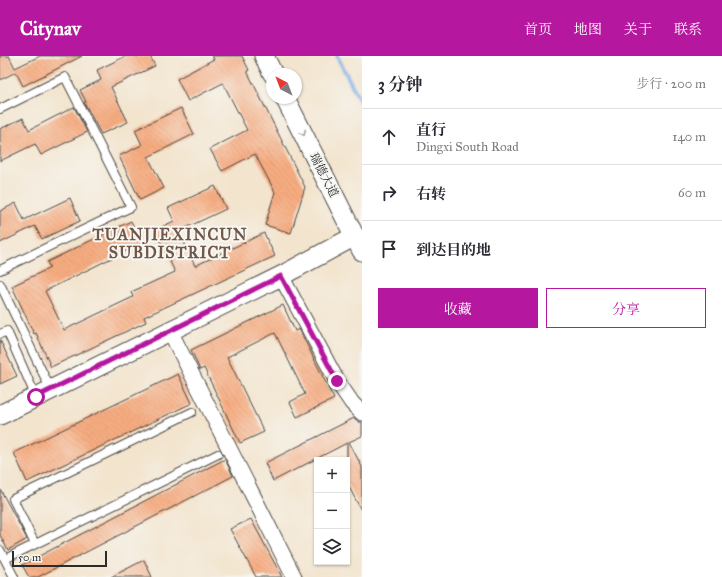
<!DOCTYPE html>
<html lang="zh">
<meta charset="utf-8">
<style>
:root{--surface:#fff;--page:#f7f7f7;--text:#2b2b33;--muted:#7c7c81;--line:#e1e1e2;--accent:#b5179e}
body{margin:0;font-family:"IM FELL Great Primer","Noto Serif SC",serif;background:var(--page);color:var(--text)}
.controls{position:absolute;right:12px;bottom:12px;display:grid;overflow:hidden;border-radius:0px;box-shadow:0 1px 3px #0004}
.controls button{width:36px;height:36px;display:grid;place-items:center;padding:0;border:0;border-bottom:1px solid var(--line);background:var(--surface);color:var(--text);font:20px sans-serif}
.compass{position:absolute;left:266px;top:12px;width:36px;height:36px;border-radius:50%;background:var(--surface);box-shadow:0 1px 3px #0004;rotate:318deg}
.scale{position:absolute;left:12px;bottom:10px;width:95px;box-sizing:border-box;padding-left:4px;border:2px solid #2b2b2b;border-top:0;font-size:11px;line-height:14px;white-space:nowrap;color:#2b2b2b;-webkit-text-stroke:3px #f6f6f2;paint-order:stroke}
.stop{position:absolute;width:12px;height:12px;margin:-9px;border:3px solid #b5179e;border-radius:50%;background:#fff}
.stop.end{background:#b5179e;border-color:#fff;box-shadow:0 1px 4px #0008}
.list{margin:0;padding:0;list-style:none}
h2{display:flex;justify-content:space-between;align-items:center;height:52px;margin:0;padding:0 16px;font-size:17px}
h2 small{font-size:13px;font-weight:400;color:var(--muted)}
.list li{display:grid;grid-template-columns:26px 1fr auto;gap:12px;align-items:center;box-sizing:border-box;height:56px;padding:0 16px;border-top:1px solid var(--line)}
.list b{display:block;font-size:15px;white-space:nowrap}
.list p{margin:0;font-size:13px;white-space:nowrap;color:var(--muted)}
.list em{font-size:13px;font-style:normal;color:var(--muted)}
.actions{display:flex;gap:8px;padding:12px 16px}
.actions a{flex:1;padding:9px 0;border:1px solid var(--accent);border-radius:0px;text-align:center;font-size:14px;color:var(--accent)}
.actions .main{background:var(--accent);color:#fff}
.icon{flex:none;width:22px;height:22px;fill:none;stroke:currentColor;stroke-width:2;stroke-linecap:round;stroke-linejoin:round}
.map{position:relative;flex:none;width:362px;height:521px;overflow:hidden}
header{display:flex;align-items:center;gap:24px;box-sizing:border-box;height:56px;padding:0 20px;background:var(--accent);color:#fff}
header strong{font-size:19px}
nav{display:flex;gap:22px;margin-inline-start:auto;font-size:14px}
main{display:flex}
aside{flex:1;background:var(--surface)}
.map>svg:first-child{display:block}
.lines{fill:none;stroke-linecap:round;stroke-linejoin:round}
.stream{stroke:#74a9e2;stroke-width:4}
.building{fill:url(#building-back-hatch)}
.service-casing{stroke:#494743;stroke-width:10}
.minor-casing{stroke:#494743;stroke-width:17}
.tertiary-casing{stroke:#494743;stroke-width:21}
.service{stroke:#fff;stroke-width:8}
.minor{stroke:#fff;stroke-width:15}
.tertiary{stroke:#fff;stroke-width:19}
.oneway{stroke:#a0a0a0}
.route{stroke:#b5179e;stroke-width:5}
.labels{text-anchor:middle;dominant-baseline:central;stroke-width:4;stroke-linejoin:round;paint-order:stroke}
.street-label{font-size:12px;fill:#2b2b2b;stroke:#f6f6f2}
.district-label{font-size:16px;font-weight:bold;letter-spacing:1px;fill:#725849;stroke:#f6f6f2}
</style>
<header>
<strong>Citynav</strong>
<nav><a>首页</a><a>地图</a><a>关于</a><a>联系</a></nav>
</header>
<main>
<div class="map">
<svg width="362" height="521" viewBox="0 0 362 521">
<defs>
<pattern id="building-back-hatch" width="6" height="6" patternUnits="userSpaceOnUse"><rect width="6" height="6" fill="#f7ac80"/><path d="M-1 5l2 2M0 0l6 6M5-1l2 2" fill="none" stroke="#d4946f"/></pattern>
</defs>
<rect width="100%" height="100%" fill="#f6f6f2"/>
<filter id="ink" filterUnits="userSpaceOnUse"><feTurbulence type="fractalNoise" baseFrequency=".025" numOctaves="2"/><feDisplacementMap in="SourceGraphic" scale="8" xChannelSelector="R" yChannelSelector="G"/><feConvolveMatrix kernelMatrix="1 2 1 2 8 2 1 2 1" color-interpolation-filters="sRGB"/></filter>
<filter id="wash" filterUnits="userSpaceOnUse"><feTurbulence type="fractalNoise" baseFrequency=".012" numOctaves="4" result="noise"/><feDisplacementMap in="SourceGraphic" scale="16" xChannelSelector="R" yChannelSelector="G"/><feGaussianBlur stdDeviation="0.9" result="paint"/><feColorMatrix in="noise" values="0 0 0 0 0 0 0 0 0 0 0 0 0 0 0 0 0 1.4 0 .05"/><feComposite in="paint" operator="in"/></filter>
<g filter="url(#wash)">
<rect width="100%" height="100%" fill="#f3e4cd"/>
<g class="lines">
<path class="stream" d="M337,0L362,49"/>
</g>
<g id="blocks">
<g class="building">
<path d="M0,0H9L15,12L40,0H82L23,30L16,16L0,24Z"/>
<path d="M126,0H150L155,10L111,31L128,66L101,78L84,46H86L80,34L101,24L97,14Z"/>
<path d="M212,0H242L249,14L247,15L305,131L291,177L265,169L275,136L255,98L222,115L210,93L247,74L223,27L188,45L177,23L214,3Z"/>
<path d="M74,51L87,76L41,99L35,88L0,105V73L23,62L29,74Z"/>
<path d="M181,52L194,78L148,101L164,132L140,144L119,100L142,89L135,74Z"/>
<path d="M215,130L226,153L179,175L195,210L264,177L275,200L144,261L146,266L51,311L36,277L34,278L12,230L50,212L47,206L131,165L142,187L45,235L64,274L133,241L131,236L175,216L155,174L174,165L168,152Z"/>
<path d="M70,142L80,165L42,183L35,170L0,187V155L16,147L24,164Z"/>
<path d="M283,249L295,275L299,273L334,343L297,361L290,346L305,338L275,277L227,301L264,376L240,387L204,312L200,314L191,294Z"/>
<path d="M0,284L17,320L0,328Z"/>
<path d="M178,318L192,347L27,426L14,397Z"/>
<path d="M354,362L359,366H362V380L349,386L362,411V456L347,427V387L273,425L265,407Z"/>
<path d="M225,403L233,420L38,521H29L22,509Z"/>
<path d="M0,433L27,483L8,494L0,479Z"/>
<path d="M251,463L282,521H256L230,473Z"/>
<path d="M144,504L152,521H111Z"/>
</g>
</g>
</g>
<g filter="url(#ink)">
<use href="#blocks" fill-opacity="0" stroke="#494743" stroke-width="1"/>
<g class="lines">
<defs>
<g id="service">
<path d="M0,53L65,21L131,151L0,214"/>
<path d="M0,228L51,334"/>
<path d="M0,278L7,275L36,341"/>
<path d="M35,488L13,443L192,356"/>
<path d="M0,494L14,521"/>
<path d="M5,503L218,398"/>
</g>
<g id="minor">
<path d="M281,220L337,325L352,347L362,357"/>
<path d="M170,275L294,521"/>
</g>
<g id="tertiary">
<path d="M264,0L273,18"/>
<path d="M285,42L362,195"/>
<path d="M0,359L281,220L355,180"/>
</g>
</defs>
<use href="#service" class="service-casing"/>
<use href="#minor" class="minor-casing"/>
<use href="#tertiary" class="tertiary-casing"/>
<use href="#service" class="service"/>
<use href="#minor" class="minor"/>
<use href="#tertiary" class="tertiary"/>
</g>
<defs><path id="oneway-chevron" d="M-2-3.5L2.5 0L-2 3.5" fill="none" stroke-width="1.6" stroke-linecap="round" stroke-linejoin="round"/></defs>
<use class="oneway" href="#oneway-chevron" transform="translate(303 77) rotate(63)"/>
</g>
<g class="lines" filter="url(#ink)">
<path class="route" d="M36,341L281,220L337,325"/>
</g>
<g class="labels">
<g class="street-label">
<text transform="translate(324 119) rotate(63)">瑞德大道</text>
</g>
<g class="district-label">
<text x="170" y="178">TUANJIEXINCUN<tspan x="170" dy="18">SUBDISTRICT</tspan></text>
</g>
</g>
</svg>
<div class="controls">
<button>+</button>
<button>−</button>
<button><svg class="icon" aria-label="layers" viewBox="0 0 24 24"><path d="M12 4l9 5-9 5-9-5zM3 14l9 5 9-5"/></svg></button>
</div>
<svg class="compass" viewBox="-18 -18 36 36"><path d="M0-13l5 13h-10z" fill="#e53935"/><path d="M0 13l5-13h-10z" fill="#7c7c81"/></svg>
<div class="scale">50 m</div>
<div class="stop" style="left:36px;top:341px"></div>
<div class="stop end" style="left:337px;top:325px"></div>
</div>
<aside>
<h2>3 分钟<small>步行 · 200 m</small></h2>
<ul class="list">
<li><svg class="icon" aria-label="ahead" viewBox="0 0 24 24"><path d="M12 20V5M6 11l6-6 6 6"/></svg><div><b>直行</b><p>Dingxi South Road</p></div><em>140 m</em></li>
<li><svg class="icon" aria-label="right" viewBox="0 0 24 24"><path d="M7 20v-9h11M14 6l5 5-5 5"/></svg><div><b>右转</b></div><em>60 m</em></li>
<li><svg class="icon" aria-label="arrive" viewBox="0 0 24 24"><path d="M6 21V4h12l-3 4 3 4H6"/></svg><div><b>到达目的地</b></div></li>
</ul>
<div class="actions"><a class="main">收藏</a><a>分享</a></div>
</aside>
</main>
